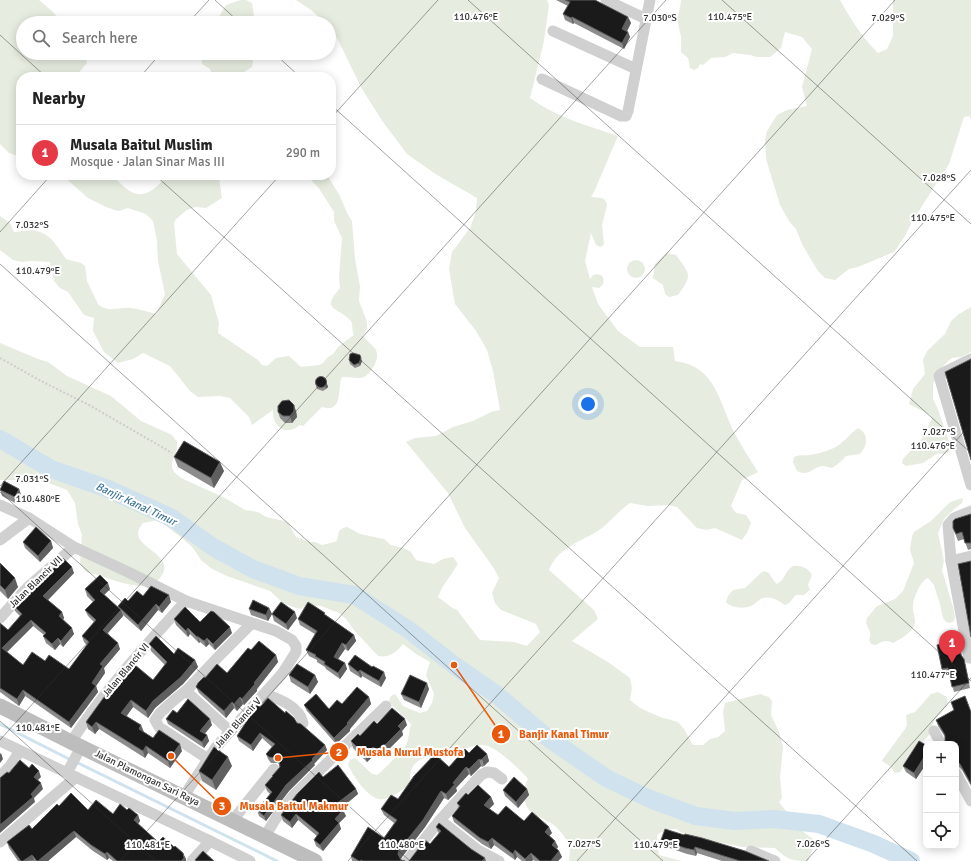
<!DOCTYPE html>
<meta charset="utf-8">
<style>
:root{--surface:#fff;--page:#f2f2f2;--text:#222;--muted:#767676;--line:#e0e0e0;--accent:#e63946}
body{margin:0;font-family:Signika,sans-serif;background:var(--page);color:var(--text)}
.controls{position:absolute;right:12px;bottom:12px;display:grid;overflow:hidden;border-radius:8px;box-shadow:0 2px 10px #0003}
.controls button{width:36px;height:36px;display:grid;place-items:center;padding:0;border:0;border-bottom:1px solid var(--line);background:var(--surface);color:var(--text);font:20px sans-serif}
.you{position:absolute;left:588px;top:404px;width:14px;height:14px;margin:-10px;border:3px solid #fff;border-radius:50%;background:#1a73e8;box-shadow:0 0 0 6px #1a73e833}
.badge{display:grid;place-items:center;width:26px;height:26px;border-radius:50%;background:var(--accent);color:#fff;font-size:13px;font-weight:700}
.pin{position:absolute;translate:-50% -33px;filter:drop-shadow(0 1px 2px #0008)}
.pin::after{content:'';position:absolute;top:21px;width:14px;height:12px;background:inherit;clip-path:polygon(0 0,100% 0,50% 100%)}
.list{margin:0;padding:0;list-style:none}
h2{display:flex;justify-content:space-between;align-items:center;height:52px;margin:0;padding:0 16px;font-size:17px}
h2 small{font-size:13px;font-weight:400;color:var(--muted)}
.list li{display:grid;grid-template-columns:26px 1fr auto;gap:12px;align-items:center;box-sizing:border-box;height:56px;padding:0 16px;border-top:1px solid var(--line)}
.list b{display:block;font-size:15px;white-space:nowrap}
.list p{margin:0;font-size:13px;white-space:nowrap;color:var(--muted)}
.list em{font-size:13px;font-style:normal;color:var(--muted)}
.icon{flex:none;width:22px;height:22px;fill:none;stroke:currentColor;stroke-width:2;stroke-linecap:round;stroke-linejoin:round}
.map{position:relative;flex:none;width:971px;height:861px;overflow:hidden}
.search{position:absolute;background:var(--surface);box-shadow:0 2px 10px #0003;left:16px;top:16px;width:320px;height:44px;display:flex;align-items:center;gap:10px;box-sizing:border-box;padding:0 14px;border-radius:22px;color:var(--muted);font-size:15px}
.panel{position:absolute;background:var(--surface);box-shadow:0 2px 10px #0003;left:16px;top:72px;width:320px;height:108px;border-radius:16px}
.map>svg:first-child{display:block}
.green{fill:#e6ecdf}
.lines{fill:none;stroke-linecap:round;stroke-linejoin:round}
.stream{stroke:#cfe2ee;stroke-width:3}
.river{stroke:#cfe2ee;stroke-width:18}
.path{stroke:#cdcdcd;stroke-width:2;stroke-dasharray:2 2;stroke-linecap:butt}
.street{stroke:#d0d0d0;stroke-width:11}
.secondary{stroke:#bdbdbd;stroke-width:15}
.wall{fill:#8c8c8c}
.shaded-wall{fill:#5f5f5f}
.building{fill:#1a1a1a;stroke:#5f5f5f}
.ticks{fill:none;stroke:#333;stroke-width:1;stroke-opacity:0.45}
.labels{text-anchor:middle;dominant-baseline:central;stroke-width:4;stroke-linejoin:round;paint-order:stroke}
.street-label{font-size:10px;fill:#333;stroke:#fff}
.water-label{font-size:11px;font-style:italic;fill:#3f7597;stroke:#fff}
.ticks-label{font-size:10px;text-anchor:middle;fill:#333;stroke:#fff;stroke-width:4;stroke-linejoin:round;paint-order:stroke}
.leader{fill:none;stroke:#e8590c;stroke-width:1.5}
.callout-dot{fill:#e8590c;stroke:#fff;stroke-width:1.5}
.mark-label{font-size:12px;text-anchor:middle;font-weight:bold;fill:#fff}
.callout-label{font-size:11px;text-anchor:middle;font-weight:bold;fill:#e8590c;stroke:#fff;stroke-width:4;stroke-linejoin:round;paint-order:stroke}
</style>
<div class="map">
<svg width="971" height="861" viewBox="0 0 971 861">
<rect width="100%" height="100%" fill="#fff"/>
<g class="green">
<path d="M0,0H39L53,12L63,23H23V53H84L87,63L75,77H21V157L9,153L0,144Z"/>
<path d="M241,0H246L252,3L255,23H204L207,20L216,22L226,5Z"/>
<path d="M296,0H547L549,5L544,41L530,98C558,118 586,125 618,136L594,192L591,197L602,198L606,201L607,205L602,225L604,244L601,247L596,245L591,233L585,261L590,279L593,275C603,271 608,282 599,288L592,287L598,304L618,331L640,347H673L675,361C716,366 719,402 734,432C741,446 750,459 758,472L742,480L731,506L736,513L746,515L751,523L747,533L742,540L715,528L707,530L697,528L677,507L668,505L648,506L630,503C618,511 611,522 599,530C581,542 558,547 549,570L594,610L598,619L572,641L608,662L630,678L632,688L630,700L640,708L660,717L678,722L684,729L693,745H703L710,739L718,737L725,731L723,712L725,703L760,694L769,697L772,701L771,715L779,732L783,747L780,777L782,798L779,802L802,831L813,839L815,844L808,861C791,861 787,859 775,848L742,847L688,836L676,829H671L661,832L657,835L658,850L659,855L682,861H569C570,856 570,850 569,845C567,839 559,829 554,825C547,820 539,818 532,813C522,805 522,789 528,779C521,770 499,750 488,746C476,742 463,750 452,754C441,757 427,754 417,762C409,768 411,776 409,785C402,790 393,797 384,799C371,803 351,774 348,764L350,760L355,758L372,774L377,775C383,771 404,749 407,743C409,737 409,730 411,724L391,704L389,700L391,696L395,694L403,706L420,713L427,711L432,703L434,694L426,675L430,662L416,654L403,644C397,652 389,658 378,656L354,630L346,619L339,613L321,606H305L301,609L296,608L283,603L270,591L227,576L212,569L201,560L193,548L182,538L158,520L143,523C122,547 176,551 162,575C149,599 108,576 89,573L85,571L80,563L82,535L78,524L75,503L67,490L46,482H23L14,480H0V343L38,359L48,362L67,376L111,396L141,421L172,435L177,442V449L172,462V468L174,472L181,478L225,498L245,510L258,512L266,517L285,521L289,524L296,537L310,542H315L322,545L335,542L337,540L339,531L343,528L347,527L360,534L384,539L391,545L403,548L411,552L416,560L434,564L443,559L453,557L458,564L442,588L438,597L451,607L457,610L480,640L514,642L527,646L540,632L536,624L501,610L495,603L492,593L499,578L493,567L465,528L448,493L406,442L415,438L436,436L453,427L473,421L491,412L500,410L493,371L487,350L476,331L455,304L449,269L452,252L470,228L476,212L477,198L437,175L407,154L383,122L362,89L337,38L329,28V23H325L311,10Z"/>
<path d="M681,0H840C851,20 862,37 878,53L887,49L893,36V0H971V119L969,116L964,117L949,164L913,220L905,236L894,252L858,267L849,269L835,280L825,278L818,271L803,246L796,229L789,221L780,205L766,159L765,140L767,131L777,115L787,110L807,106L802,87L812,49L802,37L785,32L781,48L770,57H757L750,55L733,53L725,57L711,58L703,65L700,64L698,68L694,70L690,68L688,58L681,52V37L677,18L680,9Z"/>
<path d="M201,53H254L252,67L244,72L240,77H213L210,69L202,64Z"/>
<path d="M62,175H112C126,189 137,203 156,187C160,184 165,177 170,175C176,173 208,175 217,175L219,178L222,198L206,208L195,207L187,210L176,219L174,223L177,254L211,295L219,323L218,333L258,360L262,365L267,366L276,358L289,356L301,367L319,365L323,363L328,357L333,354L339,346L354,335C351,330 354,324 350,320C338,307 320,311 340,288L339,277L342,238L334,221V212L318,187L306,175H327L340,196L347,213L352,221L355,259L360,286L359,301L367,322V328L363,336C367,341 373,345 376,350C380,358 372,373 364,377C360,379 347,377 342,377C337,387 344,414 322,407L303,426L300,425C286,437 272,427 273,410L252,425L249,417L230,398L220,396L198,397L190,391L170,366L143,353L133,359L118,363L104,352L93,331L94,318L84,315L68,292L60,288L54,281L50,262L31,261L22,262L13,260L0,250V216L10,223L14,232C21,232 30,229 37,231C51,234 58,248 66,259L81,263L85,266L87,281L98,304C109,314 118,306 131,308C139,309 148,312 156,314L165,294L158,261L157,240L153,221L146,214L128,208L118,211L106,207L88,198Z"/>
<path d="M666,253L676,255C690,275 693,274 678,295L669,297L665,294L663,285L653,278L655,264Z"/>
<circle cx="636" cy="269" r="9"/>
<path d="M971,307V352L961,357L952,358L948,361L938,372L933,384V399L937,407L947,435L951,450C946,454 944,455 938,453L923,463L906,466L902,463L903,459L924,436L932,418L930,415L909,404L913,389L925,374L923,360L927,351L945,334L951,321L959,314Z"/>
<path d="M858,428C869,434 868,445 860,454L846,456L839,463L832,468C829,467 824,466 822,466C811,468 809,477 797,471L793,462L794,457C800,454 804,456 810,455C817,454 827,451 834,448C844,443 849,434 858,428Z"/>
<path d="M963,498L962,503L954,509L944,519L938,533L944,561L942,570L953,607L955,617L954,621L950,623L946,622L943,618L940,604L934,585L928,578C920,581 914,597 913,605C912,610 915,616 915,621C915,631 901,639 893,643C886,639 882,642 875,645L871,644L869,640C872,633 869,630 866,623L867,618L877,606L895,599L903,591L914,563L910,550L912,536L914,532L931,521L949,503L953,501Z"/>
<path d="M793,566C801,565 808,568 812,575L808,585L810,590L804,595H796L789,603L785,605C778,601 773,596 764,598C760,598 757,602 753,605C746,609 732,609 726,602L728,596L733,590L745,588L762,572L764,571L769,573L774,581L777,584C785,580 784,572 793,566Z"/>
<path d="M938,692L947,697L948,704L934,721L930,734L910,755L904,767L900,772L895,773L890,766L882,761L883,759L905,729L907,725L906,715L915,712L931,694Z"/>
</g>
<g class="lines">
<g class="stream">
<path d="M0,724L71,760"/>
<path d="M76,762L277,861"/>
</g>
<path class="river" d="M0,439L51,469L106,488L172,518L213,547L253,569L299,586L354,595L409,630L454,665L497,695L544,735L606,778L650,799L696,816L735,821L774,819L819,824L874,844L911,861"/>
<path class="path" d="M0,358L41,381L91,406L172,453"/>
<g class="street">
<path d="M606,0L646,19"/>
<path d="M553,31L636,69"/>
<path d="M542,79L621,116H626L628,111L650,0"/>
<path d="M971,359L941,374L939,376L971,485"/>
<path d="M0,505L29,518L74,547L128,572L186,601L276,631L292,640L296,646V652L282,674L216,747L184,796"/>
<path d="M0,540L29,518"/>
<path d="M951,561L971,556"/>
<path d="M0,618L28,587L74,547"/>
<path d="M969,658L951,561L948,525L954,518L971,511"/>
<path d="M188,689V693L230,731"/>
<path d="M265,694C279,699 299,706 303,723"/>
<path d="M934,731L941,744"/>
<path d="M0,741L210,841L250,861"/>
<path d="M71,742C104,691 145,646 186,601"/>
<path d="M208,759L159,727L155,720L160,713L173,701L188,689L221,654L251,624"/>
<path d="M67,773L81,747"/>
<path d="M956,773L971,801"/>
<path d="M0,777L10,766L20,751"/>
<path d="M233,820L274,769"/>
<path d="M440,820L478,850L499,861"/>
<path d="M265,836L278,815L294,795L386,706"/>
<path d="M0,842L76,777"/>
<path d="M751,851L775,861"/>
<path d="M192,861L210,841"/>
<path d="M407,861L440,820L481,775L487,772L494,773L502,779"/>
</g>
<path class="secondary" d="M0,706L71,742L315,861"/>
</g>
<g class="wall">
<path d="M556,0H595L628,17L631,23L627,31L628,32L630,37L624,49L574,23L573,24L565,20L563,14L568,6Z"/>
<path d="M349,360L362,361L360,366L355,368L350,364Z"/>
<path d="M325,378L328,387L326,389L323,391L317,389L315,383Z"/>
<path d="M296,411L297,417L292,423H285L280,418L278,412Z"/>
<path d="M174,457L224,471L214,488L178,467Z"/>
<path d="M0,489H19L21,495L17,504L2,496Z"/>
<path d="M971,514V549L968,550L964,539L958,541L953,528Z"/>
<path d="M51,541L53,548L40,562L25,548L23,542Z"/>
<path d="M0,563L18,587L8,599L0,591Z"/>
<path d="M55,565L74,573L48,600L62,612L64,618L63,620L74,634L63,647L60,644L55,650L46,643L43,636L44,635L33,626L7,652L23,665L45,661L69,669L87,645L84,642L82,636L94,622L88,616L85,610L93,602L87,596L85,589H110L104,595L118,607V606L128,601L143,596L171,602L162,613L158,610L141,631L123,615V616L108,633L120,649L104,668L105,673L96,686L98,692L71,728L25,696L19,706L0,692V623L8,630L20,616L15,611L13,605L32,590L55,567Z"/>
<path d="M269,608L272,614L268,621L251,615L249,609Z"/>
<path d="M272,614L297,618L288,630L274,621Z"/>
<path d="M326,615L354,635L356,641L348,651L345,649L338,659L345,663L347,669L340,679L326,669L325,667L317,662V660L309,656L306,650L315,634L300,625L298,619Z"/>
<path d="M174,619L200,622L232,633L215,650L209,644L206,647L200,642L199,643L190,634L188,637L176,625Z"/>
<path d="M149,644L174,654L195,660L198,667L183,684L155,708L148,718L133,707L126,716L144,732L153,738L182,751L170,768L148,753L145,758L99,729L95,734L88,729L86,722L124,676L153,680L165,665L151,651Z"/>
<path d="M957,648L961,652L962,657L964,659L965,664L970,688L954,692L949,672L944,674L942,669Z"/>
<path d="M251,650L276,655L278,662L257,689V691L244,705L243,704L237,711L234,708L226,718L199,693L196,687L205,678L227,673Z"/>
<path d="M348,664L386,678L381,687L362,676L361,678L350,671Z"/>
<path d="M289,675H315L318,682L310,694L291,682Z"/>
<path d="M429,689L421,708L404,700L401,694Z"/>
<path d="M369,697L371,704L350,729V731L336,744L307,711L304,705L329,709L342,704Z"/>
<path d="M260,707L297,723L325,745L327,750L314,764L315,765L289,791L266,821L259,816L257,810L270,794L267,791L265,785L272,777V776L280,767L278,763H271L268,759L266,754L272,747L262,738L253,751L239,741L237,736Z"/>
<path d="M971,712V786L962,770L958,766L956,763V744L945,737L938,726L936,720Z"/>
<path d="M177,713L212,725L205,734L207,735L209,741L204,748L168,724L166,719Z"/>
<path d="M377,724L407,725L402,731L403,735L387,751L386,750L379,757L376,753L367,762L353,748L351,741Z"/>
<path d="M926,745V764L916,779L906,772L903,766Z"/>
<path d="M469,753L487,754L489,761L484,766L482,767L481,766L471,776L469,774L456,788L457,791L448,800L444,798L425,827L402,857L401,860L405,861H352L351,856L384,838L394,823L384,815L381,809L398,799Z"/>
<path d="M232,766L216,790L202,781L199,771Z"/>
<path d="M323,777L356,789L358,794L341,808L343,810L346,816L339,823L341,829L323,851L316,846L314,840L317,836L298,820L292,828L283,821L281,815Z"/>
<path d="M527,789L529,795L518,808L505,796L503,790Z"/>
<path d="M468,795L491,797L494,804L489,809L498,815L524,821L552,833L549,836L555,841L558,847L557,849L559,851L562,857L558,861H535L533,860L532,861H522L517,857L515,860L494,845L491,849L482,844L454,822L452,816L459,808L457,803Z"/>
<path d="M59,806L113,814L127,810L138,815L140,821L138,824L158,842L186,859V861H113L109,858L107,860L93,851L76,837L48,861H18L9,848L7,842L32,829Z"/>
<path d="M436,827L486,861L430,844L439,834Z"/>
<path d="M684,835L769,861H722L697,853L696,856L687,854L664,846L661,840Z"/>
</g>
<g class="shaded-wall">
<path d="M572,17L574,23L573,24L571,18Z"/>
<path d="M628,17L631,23L625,35L622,29Z"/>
<path d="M628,32L630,37L624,49L622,43Z"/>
<path d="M361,358L362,361L360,366L359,363Z"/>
<path d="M325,378L328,387L326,389L325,386Z"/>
<path d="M294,405L296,411L297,417L292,423L290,416Z"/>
<path d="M220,462L224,471L214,488L211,478Z"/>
<path d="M19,489L21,495L17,504L15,497Z"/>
<path d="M51,541L53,548L40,562L38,556Z"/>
<path d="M72,567L74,573L46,602L43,596Z"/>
<path d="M15,578L18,587L8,599L5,590Z"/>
<path d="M108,583L110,589L102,597L100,591Z"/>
<path d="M169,595L171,602L162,613L159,607Z"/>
<path d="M156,604L158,610L141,631L138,625Z"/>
<path d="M269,608L272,614L268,621L266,615Z"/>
<path d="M121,610L123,616L105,636L103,630Z"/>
<path d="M62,612L64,618L61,622L59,616Z"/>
<path d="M295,612L297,618L288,630L286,624Z"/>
<path d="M31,620L33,626L5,654L2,648Z"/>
<path d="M230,627L232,633L215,650L213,644Z"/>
<path d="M72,628L74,634L63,647L61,641Z"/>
<path d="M188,628L190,634L188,637L186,631Z"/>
<path d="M354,635L356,641L348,651L346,645Z"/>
<path d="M197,636L200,642L199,643L197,637Z"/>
<path d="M58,638L60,644L55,650L52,644Z"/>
<path d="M207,638L209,644L206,647L204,641Z"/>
<path d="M118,643L120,649L104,668L105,673L96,686L98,692L71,728L69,722L92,683L100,664Z"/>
<path d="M342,643L345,649L336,662L334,657Z"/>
<path d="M276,655L278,662L257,689V691L244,705L242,699Z"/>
<path d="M195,660L198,667L183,684L155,708L148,718L146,711L153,701Z"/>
<path d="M345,663L347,669L340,679L338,673Z"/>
<path d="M360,670L362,676L361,678L358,672Z"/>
<path d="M384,672L386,678L381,687L379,681Z"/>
<path d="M315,675L318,682L310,694L308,687Z"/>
<path d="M427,683L429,689L421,708L419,702Z"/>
<path d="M23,690L25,696L19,706L17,699Z"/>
<path d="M240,697L243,704L237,711L234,704Z"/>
<path d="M369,697L371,704L350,729V731L336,744L334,738Z"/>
<path d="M131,700L133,707L124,720L121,713Z"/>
<path d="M232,702L234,708L226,718L224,711Z"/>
<path d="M210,719L212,725L202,736L200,731Z"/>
<path d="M405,719L407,725L402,731L403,735L387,751L385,745L398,726Z"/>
<path d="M96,722L99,729L95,734L92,727Z"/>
<path d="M141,725L144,732L139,729Z"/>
<path d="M260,733L262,738L253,751L251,745Z"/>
<path d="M207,735L209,741L204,748L202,742Z"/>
<path d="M180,744L182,751L170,768L168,761Z"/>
<path d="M384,744L386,750L379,757L377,750Z"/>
<path d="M325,745L327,750L314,764L315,765L289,791L266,821L264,816L286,785Z"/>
<path d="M146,746L148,753L145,758L143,751Z"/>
<path d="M373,747L376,753L367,762L365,755Z"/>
<path d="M1,753L3,759L0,763V754Z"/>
<path d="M487,754L489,761L484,766L482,759Z"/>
<path d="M926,754V764L916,779L914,773Z"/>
<path d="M228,757L232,766L216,790L212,780Z"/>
<path d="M479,759L481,766L471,776L469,769Z"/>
<path d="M466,767L469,774L456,788L457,791L448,800L446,794L453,783Z"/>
<path d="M39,771L41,777L36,782L34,777Z"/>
<path d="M41,783L43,789L34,798L35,802L0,833V825Z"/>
<path d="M356,789L358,794L339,810L336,804Z"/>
<path d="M527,789L529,795L518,808L516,802Z"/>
<path d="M441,791L444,798L425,827L402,857L400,860L398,854L399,850Z"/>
<path d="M491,797L494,804L487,811L484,805Z"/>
<path d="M343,810L346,816L339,823L341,829L323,851L320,845L335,819Z"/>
<path d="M296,814L298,820L292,828L290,822Z"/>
<path d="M138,815L140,821L136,826L134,820Z"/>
<path d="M549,827L552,833L547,838L545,832Z"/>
<path d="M74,831L76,837L48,861H38Z"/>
<path d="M492,838L494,845L491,849L488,842Z"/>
<path d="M555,841L558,847L554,851L552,845Z"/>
<path d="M695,847L697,853L696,856L694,850Z"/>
<path d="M515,850L517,857L515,860L513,854Z"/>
<path d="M559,851L562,857L558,861H551Z"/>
<path d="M107,852L109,858L107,860L105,854Z"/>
<path d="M183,853L186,859V861H181Z"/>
<path d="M531,853L533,860L532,861H526L525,859Z"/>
<path d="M32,855L34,860L23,861Z"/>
<path d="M485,858L486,861H482Z"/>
</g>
<g class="building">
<path d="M565,0H595L628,17L622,29L628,32L622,43L572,17L571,18L563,14L570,2Z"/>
<path d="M353,353L360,355L361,358L359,363L354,365L349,360L350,354Z"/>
<path d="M971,359V460L945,372Z"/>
<circle cx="321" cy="382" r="5.5"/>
<path d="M289,400L294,405V411L290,416H283L278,412V406L282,401Z"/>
<path d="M184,441L220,462L211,478L174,457Z"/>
<path d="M4,481L19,489L15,497L0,490Z"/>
<path d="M971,514V543H965L962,532L956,534L953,528V521L955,519Z"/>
<path d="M36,527L51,541L38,556L23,542Z"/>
<path d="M63,558L72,567L43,596L62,612L59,616L72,628L61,641L58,638L52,644L43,636L46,633L31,620L2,648L23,665L32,652L45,661L49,655L69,669L89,642L82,636L96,620L85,610L95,600L85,589L100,575L108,583L100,591L121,610L103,630L118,643L100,664L103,666L92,683L96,686L69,722L23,690L17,699L0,688V623L8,630L22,614L13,605L29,588L32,590L56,566L55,565Z"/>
<path d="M971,561V637L958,564Z"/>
<path d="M0,563L15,578L5,590L0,585Z"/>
<path d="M151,586L169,595L159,607L156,604L138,625L118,606L125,598L128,601L137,591L143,596Z"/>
<path d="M253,600L269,608L266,615L249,609Z"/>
<path d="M281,602L295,612L286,624L272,614Z"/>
<path d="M308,602L325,613L324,614L354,635L346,645L342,643L334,657L345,663L338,673L324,664L325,662L315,656L316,655L306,650L317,631L298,619Z"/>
<path d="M185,607L200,622L211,611L214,612L230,627L213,644L207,638L204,641L197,636V637L188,628L186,631L174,619Z"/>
<path d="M156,636L174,654L178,648L195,660L181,677L153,701L146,711L131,700L121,713L141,725L139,729L153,738L159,730L180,744L168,761L146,746L143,751L96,722L92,727L86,722L107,693L123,675L124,676L135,665L153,680L167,662L149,644Z"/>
<path d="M259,641L276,655L254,683L255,684L242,699L240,697L234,704L232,702L224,711L196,687L198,683L204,677L205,678L217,664L227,673L248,648L251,650Z"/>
<path d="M955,641L956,648H959L961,655L964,659L969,683L952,687L948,668L942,669L937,645Z"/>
<path d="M355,655L372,667L373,666L384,672L379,681L360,670L358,672L348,664Z"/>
<path d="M297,664L315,675L308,687L289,675Z"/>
<path d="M410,675L427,683L419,702L401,694Z"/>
<path d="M357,687L369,697L347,723L348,724L334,738L304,705L316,694L329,709L337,700L342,704Z"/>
<path d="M965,696L971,712V784L960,764L956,761V744H946L945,741V735L936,720L954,710L951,702Z"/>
<path d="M268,698L285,713L286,711L294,718L297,723L301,724L325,745L312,759L313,760L286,785L264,816L257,810L272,792L265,785L273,776H272L280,767L279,761L276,758L269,757L266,754L275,744L260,733L251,745L237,736L257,705L260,707Z"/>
<path d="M188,699L210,719L200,731L207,735L202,742L166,719L173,710L177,713Z"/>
<path d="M392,708L405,719L398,726L401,729L385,745L384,744L377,750L373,747L365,755L351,741L358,734L360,736L374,721L377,724Z"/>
<path d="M919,741L926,745V754L914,773L903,766Z"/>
<path d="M477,745L487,754L482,759L480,760L479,759L469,769L466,767L453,783L455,784L446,794L441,791L423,820L399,850L398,854L401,860L405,861H363L361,860L360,861H359L351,856L368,827L384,838L397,820L381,809L391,795L398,799L414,776L435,754L449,767L465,749L469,753Z"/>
<path d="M214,747L228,757L212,780L199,771Z"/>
<path d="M20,760L29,768L32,764L39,771L34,777L41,783L31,794L33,797L0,825V778L7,772L9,773Z"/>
<path d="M338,765L356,789L336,804L343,810L335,819L339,823L320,845L314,840L319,833L296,814L290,822L281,815L297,794L319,772L323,777Z"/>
<path d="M514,777L527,789L516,802L503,790Z"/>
<path d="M478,785L491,797L484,805L498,815L506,806L524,821L532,812L549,827L545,832L555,841L552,845L559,851L551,861H540L531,853L525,859L515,850L513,854L492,838L488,842L480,838L452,816L460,806L457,803L466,793L468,795Z"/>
<path d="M71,793L88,810L96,800L113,814L120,804L127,810L129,808L138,815L134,820L158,842L163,837L174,847L175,846L183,853L184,858L181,861H117L107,852L105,854L91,845L74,831L38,861H37L32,855L23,861H21L7,842L29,825L32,829L57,804L59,806Z"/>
<path d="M439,823L471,849L485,858L482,861H409L425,840L430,844L441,831L436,827Z"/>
<path d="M665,829L684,835L685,834L702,838L745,851L769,861H740L695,847L694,850L685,848L661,840Z"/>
<path d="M203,851L214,861H196L195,860Z"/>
</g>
<path class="ticks" d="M215,0L240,23M468,0L971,453M722,0L971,224M188,23L209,0M0,35L46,77M274,53L300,77M140,77L161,53M331,105L971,681M331,118L438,0M155,175L917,861M0,232L51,175M0,264L663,861M0,486L280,175M0,492L410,861M0,721L156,861M0,740L666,0M120,861L895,0M348,861L971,170M577,861L971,424M806,861L971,678"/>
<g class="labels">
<g class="street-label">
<text transform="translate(36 582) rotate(-44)">Jalan Blancir VII</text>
<text transform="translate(126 670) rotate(-50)">Jalan Blancir VI</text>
<text transform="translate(238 723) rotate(-48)">Jalan Blancir V</text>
<text transform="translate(147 778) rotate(26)">Jalan Plamongan Sari Raya</text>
</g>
<g class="water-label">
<text transform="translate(136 504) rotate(25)">Banjir Kanal Timur</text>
</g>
</g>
<g class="ticks-label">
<text x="476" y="20">110.476°E</text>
<text x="730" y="20">110.475°E</text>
<text x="660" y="21">7.030°S</text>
<text x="888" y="21">7.029°S</text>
<text x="939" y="181">7.028°S</text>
<text x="933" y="221">110.475°E</text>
<text x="32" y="228">7.032°S</text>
<text x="38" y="274">110.479°E</text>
<text x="939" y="435">7.027°S</text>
<text x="933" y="449">110.476°E</text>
<text x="32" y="482">7.031°S</text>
<text x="38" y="502">110.480°E</text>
<text x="933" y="678">110.477°E</text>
<text x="38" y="731">110.481°E</text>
<text x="584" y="847">7.027°S</text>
<text x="813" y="847">7.026°S</text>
<text x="148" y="848">110.481°E</text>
<text x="402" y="848">110.480°E</text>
<text x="656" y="848">110.479°E</text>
</g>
<path class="leader" d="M454 665L501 734M278 758L339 752M171 756L222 806"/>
<g class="callout-dot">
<circle cx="454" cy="665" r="4"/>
<circle cx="278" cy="758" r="4"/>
<circle cx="171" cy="756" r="4"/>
<circle cx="501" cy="734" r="10"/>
<circle cx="339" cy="752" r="10"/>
<circle cx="222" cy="806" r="10"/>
</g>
<g class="mark-label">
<text x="501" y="738">1</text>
<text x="339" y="756">2</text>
<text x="222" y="810">3</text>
</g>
<g class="callout-label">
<text x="564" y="738">Banjir Kanal Timur</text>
<text x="410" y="756">Musala Nurul Mustofa</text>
<text x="294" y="810">Musala Baitul Makmur</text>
</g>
</svg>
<div class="controls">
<button>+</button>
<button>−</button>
<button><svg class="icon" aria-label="locate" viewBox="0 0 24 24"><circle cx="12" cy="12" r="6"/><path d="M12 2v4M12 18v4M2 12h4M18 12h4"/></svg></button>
</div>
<div class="you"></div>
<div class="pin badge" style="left:952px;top:663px">1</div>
<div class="search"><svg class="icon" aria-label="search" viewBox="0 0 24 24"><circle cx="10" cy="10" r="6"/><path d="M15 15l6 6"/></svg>Search here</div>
<section class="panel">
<h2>Nearby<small></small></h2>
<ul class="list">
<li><span class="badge">1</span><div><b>Musala Baitul Muslim</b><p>Mosque · Jalan Sinar Mas III</p></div><em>290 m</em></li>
</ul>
</section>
</div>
